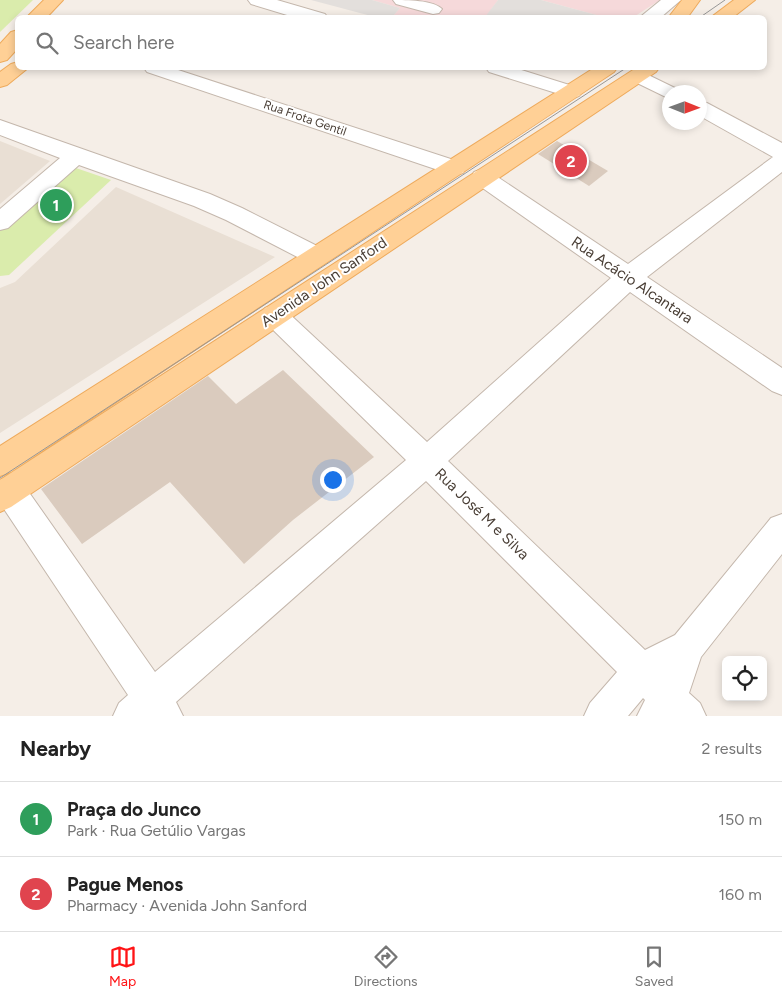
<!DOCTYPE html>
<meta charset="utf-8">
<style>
:root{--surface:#fff;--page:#f2f2f2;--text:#222;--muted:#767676;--line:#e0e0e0;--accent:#ff1416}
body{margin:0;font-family:Figtree,sans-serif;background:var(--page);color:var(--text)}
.controls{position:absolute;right:15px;bottom:15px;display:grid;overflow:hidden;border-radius:8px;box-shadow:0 2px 8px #0003}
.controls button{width:45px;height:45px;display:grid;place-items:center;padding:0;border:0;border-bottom:1px solid var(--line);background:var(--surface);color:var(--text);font:25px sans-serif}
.compass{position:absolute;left:662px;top:85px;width:45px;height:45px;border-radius:50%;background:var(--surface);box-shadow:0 2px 8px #0003;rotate:91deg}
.you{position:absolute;left:332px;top:479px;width:18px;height:18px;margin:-12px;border:4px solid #fff;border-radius:50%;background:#1a73e8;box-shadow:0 0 0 8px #1a73e833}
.badge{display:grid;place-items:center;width:32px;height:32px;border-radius:50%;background:var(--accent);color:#fff;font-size:16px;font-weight:700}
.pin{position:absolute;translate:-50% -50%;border:2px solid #fff;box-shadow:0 1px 5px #0006}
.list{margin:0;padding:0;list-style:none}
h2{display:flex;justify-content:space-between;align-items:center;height:65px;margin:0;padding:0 20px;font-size:21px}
h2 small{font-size:16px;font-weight:400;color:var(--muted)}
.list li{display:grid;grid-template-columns:32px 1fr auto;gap:15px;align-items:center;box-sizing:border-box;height:75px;padding:0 20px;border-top:1px solid var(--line)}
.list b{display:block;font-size:19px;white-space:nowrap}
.list p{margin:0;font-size:16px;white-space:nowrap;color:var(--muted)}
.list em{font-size:16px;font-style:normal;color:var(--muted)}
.icon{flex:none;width:28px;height:28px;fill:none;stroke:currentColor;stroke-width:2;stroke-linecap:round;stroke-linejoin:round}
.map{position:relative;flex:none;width:782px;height:716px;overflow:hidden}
.search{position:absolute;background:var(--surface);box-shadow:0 2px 8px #0003;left:15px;right:15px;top:15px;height:55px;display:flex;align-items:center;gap:12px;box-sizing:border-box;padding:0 18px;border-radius:8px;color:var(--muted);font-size:19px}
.sheet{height:215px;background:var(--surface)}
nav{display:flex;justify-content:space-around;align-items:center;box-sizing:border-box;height:70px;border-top:1px solid var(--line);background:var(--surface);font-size:14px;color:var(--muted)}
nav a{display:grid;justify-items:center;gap:2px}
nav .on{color:var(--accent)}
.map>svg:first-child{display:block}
.residential{fill:#e9dfd4}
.medical{fill:#f6d9da}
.green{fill:#daecac}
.parking{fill:#e3dfdc}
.building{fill:#dacbbe}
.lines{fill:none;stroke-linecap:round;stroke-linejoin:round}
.minor-casing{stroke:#c4b7ac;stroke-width:2}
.major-casing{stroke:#eeaa5c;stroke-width:2}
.minor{fill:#fff;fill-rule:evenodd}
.major{fill:#ffd096;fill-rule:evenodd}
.tram{stroke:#979797;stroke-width:1}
.labels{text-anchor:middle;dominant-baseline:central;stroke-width:4;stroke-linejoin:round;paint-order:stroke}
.far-street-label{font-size:12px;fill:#493e35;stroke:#fff}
.street-label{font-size:15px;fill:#493e35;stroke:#fff}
</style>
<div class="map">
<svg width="782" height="716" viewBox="0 0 782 716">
<rect width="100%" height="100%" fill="#f5eee7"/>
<g class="residential">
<path d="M0,141L50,161L0,204Z"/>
<path d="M116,187L275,257L0,433V288L15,282Z"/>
</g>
<g class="medical">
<path d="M372,0H498L485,18L392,17L400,8Z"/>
<path d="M541,0H660L632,18L604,17Z"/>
</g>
<g class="green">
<path d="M0,0H33L0,32Z"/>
<path d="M73,167L111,180L9,275L0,276V230Z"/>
</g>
<g class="parking">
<path d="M311,0H372L400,8L392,17H375Z"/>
<path d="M498,0H541L604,17H485Z"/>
</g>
<g class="building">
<path d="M557,141L608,171L589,186L538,154Z"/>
<path d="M283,370L374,457L293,520L244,564L170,482L82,544L41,489L208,376L236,404Z"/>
</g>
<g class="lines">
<defs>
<g id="minor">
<path d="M248,0H277L325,14L328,18H297L251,4Z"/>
<path d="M393,0C407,0 433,0 442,9L439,13L433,14L396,4Z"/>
<path d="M661,0H681L660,18H639Z"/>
<path d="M144,68H172L463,163L466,168L463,173L455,175L447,173L147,72Z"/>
<path d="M486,68H515L579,88L582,92L579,96L572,98L489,72Z"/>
<path d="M638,70L677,89L680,92H670V99L631,80L628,76L631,72Z"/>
<path d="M700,102L707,103L782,143V172L647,277L782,368V395L772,391L630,292L448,461L645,650L675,635L771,518L782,514V554L701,657L689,693L700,703L706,716H637L645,700L643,698L628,716H584L590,703L617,672L426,481L176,702L183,716H113L119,703L128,695L0,503V480L10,477L21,481L155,672L406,460L265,322L261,315L265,308L274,305L283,308L427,442L611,278L474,182L471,177L474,172L482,169L490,172L628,264L773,157L700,116Z"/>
<path d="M0,120L210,194L242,208L325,250L328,256L325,262L316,265L307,262L226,220L194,206L79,165L8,228L0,230V209L60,158L0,135Z"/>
</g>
<g id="major">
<path d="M44,0H63L46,18H26Z"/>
<path d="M682,0H700L687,18H668Z"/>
<path d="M734,0H755L732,18H710Z"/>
<path d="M18,30V48L7,60L0,62V44L11,32Z"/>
<path d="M18,62V68H28L7,85L0,87V72L11,64Z"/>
<path d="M594,68H617L614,72C414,206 211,338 11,472L0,476V446Z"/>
<path d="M636,68H659L656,72L11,507L0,512V480Z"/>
</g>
</defs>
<use href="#minor" class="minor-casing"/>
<use href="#major" class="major-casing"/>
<use href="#minor" class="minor"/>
<use href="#major" class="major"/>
<g class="tram">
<path d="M699,18L725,0"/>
<path d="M0,478L626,68"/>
</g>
</g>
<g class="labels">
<g class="far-street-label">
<text transform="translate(305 118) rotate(19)">Rua Frota Gentil</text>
</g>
<g class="street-label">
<text transform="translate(632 280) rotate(34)">Rua Acácio Alcantara</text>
<text transform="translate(324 282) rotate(-34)">Avenida John Sanford</text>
<text transform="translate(482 514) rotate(44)">Rua José M e Silva</text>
</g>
</g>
</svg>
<div class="controls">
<button><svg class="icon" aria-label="locate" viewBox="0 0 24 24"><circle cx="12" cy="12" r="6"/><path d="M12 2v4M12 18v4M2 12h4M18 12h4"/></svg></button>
</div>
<svg class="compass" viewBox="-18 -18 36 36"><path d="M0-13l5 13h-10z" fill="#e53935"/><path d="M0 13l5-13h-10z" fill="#767676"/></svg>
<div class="you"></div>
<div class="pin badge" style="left:56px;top:205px;background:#2e9e5b">1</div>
<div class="pin badge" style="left:571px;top:161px;background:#e0444e">2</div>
<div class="search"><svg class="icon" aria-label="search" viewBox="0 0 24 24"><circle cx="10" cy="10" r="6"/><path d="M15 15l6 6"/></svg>Search here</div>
</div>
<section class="sheet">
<h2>Nearby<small>2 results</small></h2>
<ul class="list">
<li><span class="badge" style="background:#2e9e5b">1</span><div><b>Praça do Junco</b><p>Park · Rua Getúlio Vargas</p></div><em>150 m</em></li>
<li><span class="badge" style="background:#e0444e">2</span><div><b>Pague Menos</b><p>Pharmacy · Avenida John Sanford</p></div><em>160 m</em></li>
</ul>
</section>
<nav>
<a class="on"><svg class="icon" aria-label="map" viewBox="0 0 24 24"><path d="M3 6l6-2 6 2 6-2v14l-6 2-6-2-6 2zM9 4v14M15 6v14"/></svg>Map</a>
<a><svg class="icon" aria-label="directions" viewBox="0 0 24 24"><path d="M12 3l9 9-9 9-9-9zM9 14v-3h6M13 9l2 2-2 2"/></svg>Directions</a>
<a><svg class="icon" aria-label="saved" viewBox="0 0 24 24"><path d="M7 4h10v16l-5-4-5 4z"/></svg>Saved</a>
</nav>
